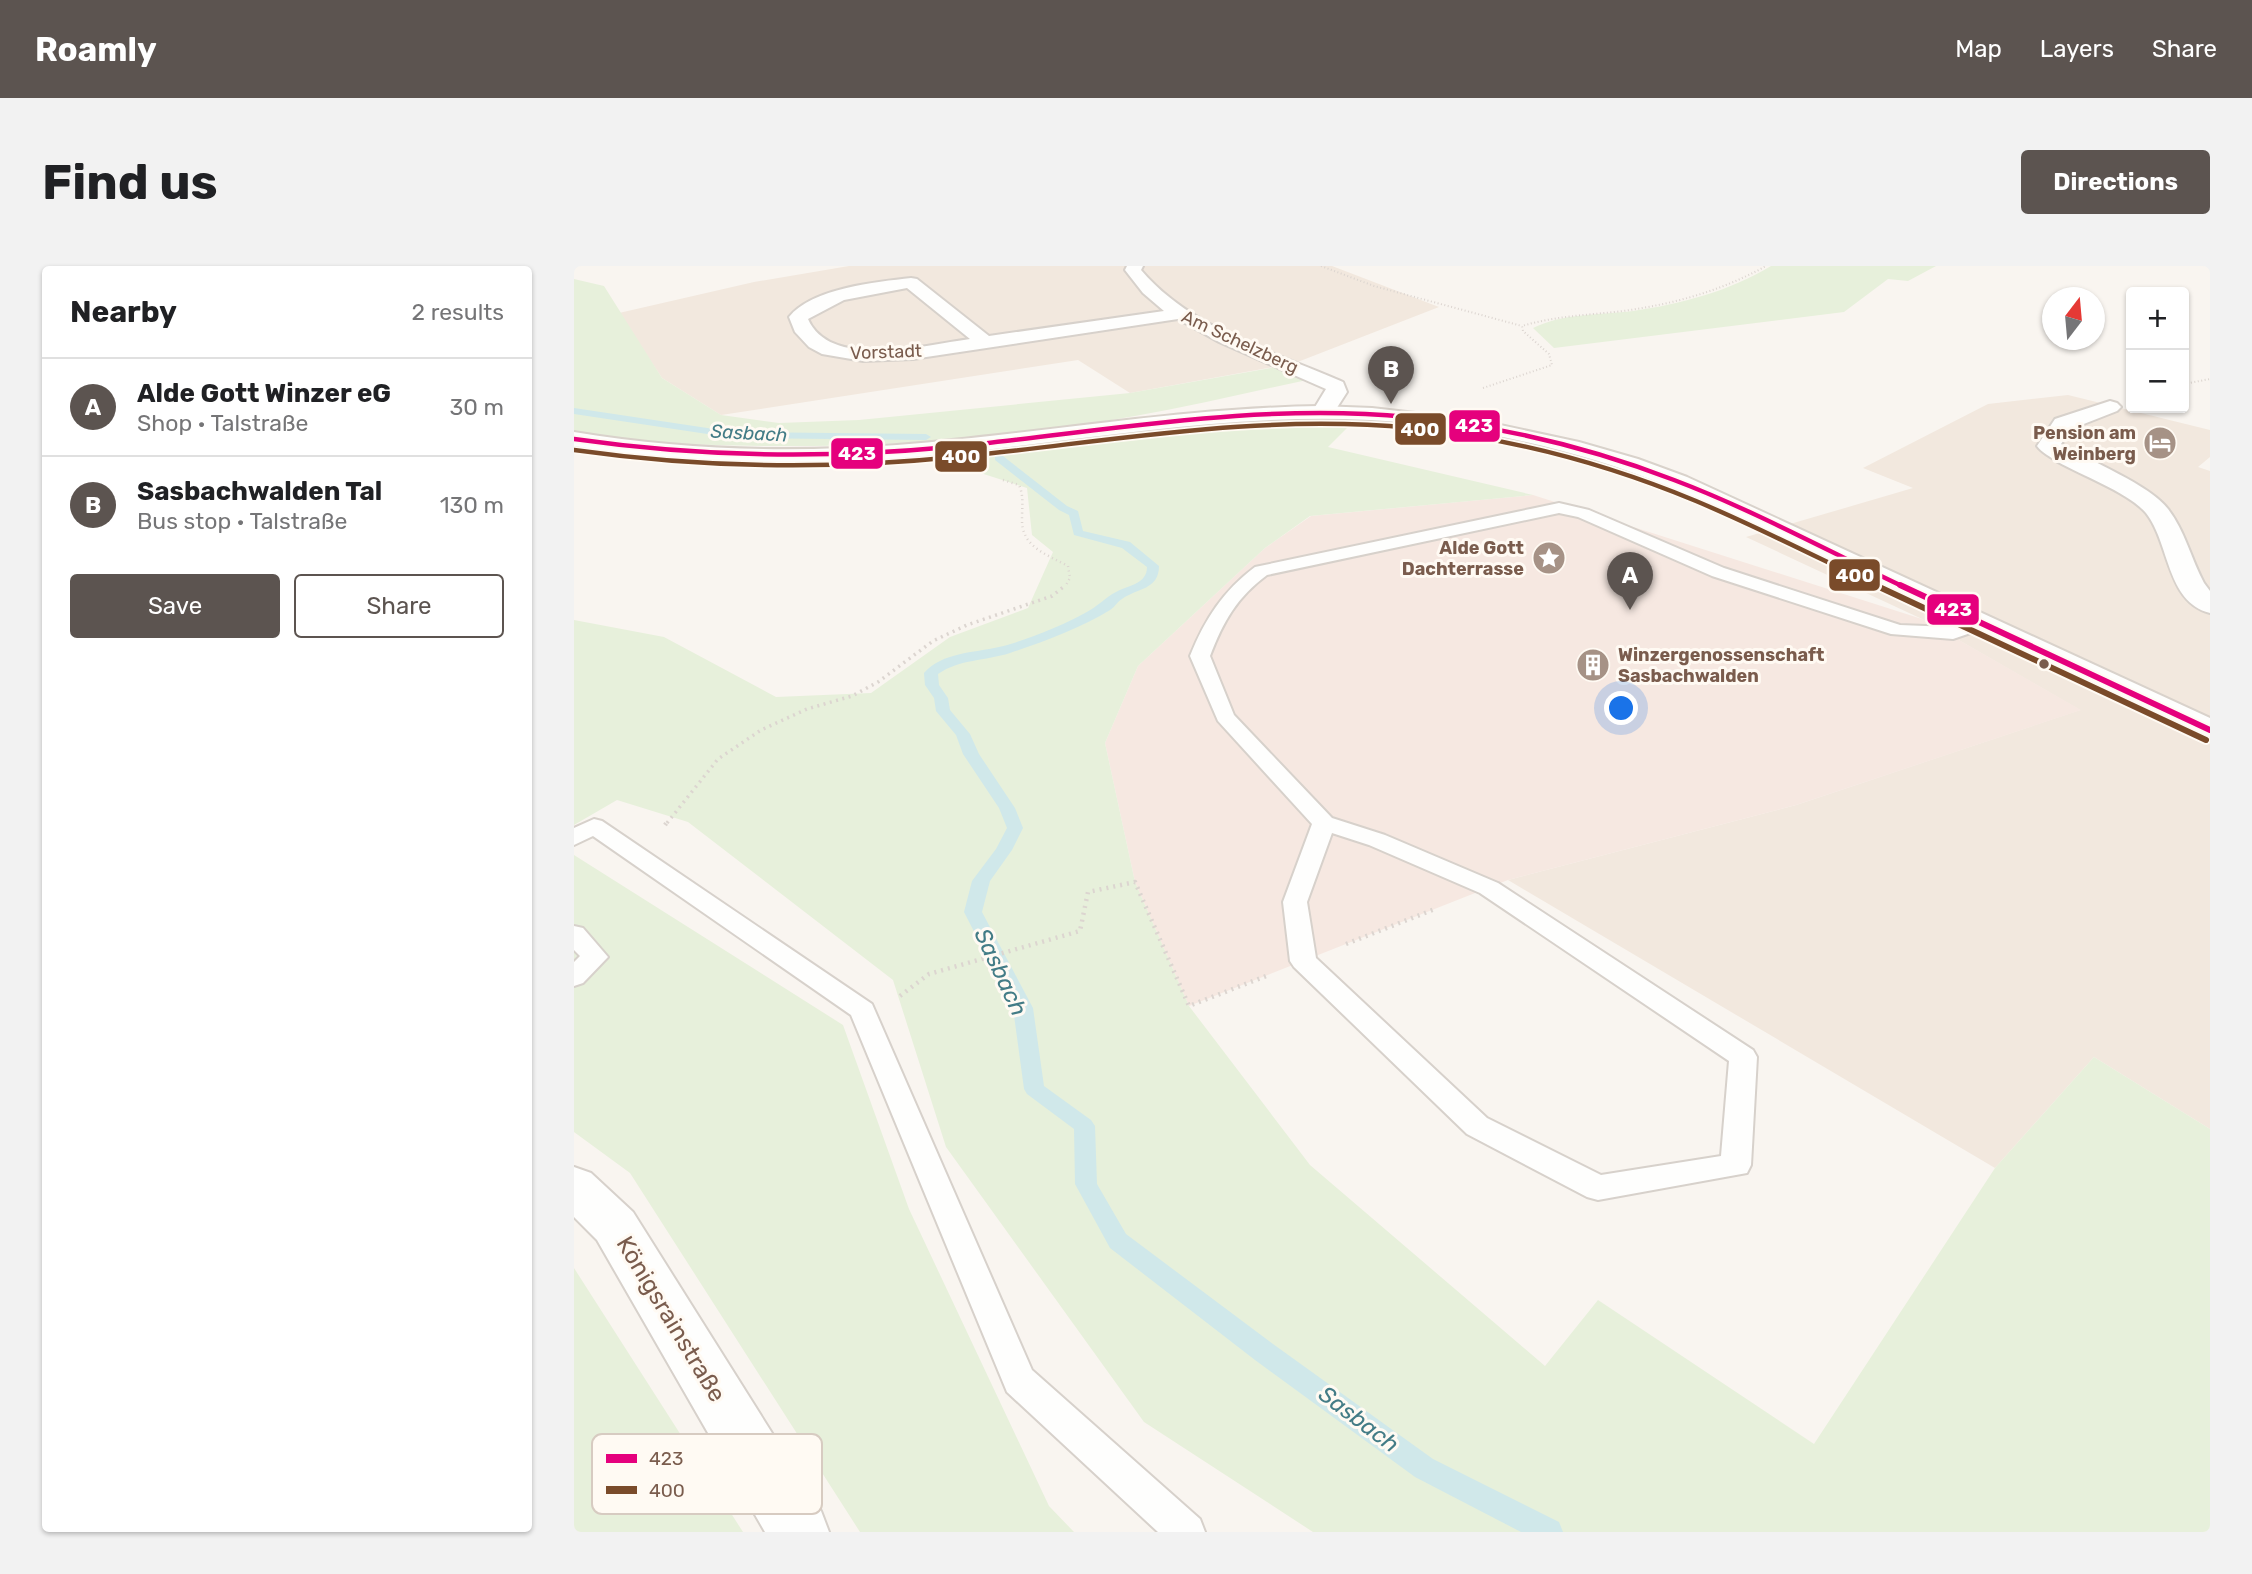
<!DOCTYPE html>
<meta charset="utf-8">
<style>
:root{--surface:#fff;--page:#f2f2f2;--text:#202124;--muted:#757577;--line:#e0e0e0;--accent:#5c5450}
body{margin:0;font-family:Rubik,sans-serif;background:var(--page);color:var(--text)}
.controls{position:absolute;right:21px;top:21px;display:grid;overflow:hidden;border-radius:7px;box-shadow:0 2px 5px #0004}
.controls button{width:63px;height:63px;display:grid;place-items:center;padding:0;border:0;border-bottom:2px solid var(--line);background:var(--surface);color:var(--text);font:35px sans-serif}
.compass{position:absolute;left:1468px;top:21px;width:63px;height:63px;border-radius:50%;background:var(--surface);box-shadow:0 2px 5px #0004;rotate:16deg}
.you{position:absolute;left:1048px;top:443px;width:24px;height:24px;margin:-18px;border:5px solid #fff;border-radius:50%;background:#1a73e8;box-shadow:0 0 0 10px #1a73e833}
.badge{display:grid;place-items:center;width:46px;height:46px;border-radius:50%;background:var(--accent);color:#fff;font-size:23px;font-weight:700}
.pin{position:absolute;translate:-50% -58px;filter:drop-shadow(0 2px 4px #0008)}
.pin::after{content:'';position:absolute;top:37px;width:24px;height:21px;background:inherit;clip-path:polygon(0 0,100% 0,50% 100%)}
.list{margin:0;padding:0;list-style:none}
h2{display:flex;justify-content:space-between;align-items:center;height:91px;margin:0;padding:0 28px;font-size:30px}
h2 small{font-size:23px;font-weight:400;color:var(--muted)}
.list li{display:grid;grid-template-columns:46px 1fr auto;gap:21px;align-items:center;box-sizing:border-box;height:98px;padding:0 28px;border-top:2px solid var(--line)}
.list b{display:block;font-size:26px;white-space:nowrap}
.list p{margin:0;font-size:23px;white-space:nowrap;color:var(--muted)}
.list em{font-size:23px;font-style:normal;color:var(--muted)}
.actions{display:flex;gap:14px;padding:21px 28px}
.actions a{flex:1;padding:16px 0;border:2px solid var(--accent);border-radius:7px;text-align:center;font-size:24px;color:var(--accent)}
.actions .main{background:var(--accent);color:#fff}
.map{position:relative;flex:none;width:1636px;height:1266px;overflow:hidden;border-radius:7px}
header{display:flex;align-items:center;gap:42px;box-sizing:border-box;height:98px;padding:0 35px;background:var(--accent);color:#fff}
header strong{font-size:33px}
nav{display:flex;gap:38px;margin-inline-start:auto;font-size:24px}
.intro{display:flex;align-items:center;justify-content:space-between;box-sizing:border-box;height:168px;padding:0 42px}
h1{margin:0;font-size:49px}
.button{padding:18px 32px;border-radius:7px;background:var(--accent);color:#fff;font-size:24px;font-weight:700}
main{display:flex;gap:42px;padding:0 42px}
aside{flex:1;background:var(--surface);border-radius:7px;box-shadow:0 2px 5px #0004}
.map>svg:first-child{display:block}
.residential{fill:#f2e8de}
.commercial{fill:#f6e8e1}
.green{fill:#e7f0db}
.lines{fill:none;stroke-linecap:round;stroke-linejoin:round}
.stream{fill:#d0e8ea;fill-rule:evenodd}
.service-casing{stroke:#d7d1cb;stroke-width:4}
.minor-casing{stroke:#d7d1cb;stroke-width:4}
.secondary-casing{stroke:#d9d2cb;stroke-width:4}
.path-far3{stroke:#dcd5d0;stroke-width:2;stroke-dasharray:1 2.5;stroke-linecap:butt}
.path-far2{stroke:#dcd5d0;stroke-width:2.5;stroke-dasharray:1 3.5;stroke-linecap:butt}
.path-far1{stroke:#dcd5d0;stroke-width:3.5;stroke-dasharray:2 4.5;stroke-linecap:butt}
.path{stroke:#dcd5d0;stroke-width:4.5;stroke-dasharray:2 5;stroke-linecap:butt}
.service{fill:#fefefd;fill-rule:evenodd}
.minor{fill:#fefefd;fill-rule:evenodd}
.secondary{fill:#fefefd;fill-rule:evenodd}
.bus-1-far1-casing{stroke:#fffaf3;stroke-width:8}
.bus-1-casing{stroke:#fffaf3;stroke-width:10}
.bus-2-far1-casing{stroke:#fffaf3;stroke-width:8}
.bus-2-casing{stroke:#fffaf3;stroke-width:10}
.bus-1-far1{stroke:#e5007d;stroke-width:4.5}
.bus-1{stroke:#e5007d;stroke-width:6}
.bus-2-far1{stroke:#7a4b2a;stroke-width:4.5}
.bus-2{stroke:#7a4b2a;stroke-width:6}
.bus-dot{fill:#7a5c4d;stroke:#fffaf3;stroke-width:2.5}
.labels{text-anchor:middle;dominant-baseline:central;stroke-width:6;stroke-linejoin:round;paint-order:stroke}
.far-street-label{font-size:18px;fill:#7a5c4d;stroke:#fffaf3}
.far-poi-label{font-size:18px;font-weight:bold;fill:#7a5c4d;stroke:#fffaf3;text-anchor:end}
.far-water-label{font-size:19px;font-style:italic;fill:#437c86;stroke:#fffaf3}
.water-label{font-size:23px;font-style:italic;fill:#437c86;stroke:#fffaf3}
.near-street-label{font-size:24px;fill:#7a5c4d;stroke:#fffaf3}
.key{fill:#fffaf3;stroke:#d7cbc1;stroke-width:2}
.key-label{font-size:19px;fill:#7a5c4d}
.line-badge{stroke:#fffaf3;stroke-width:2.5}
.badge-label{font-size:19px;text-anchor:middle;font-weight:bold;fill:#fff}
</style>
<header>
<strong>Roamly</strong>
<nav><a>Map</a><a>Layers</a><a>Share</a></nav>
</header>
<div class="intro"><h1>Find us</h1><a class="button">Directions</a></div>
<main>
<aside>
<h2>Nearby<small>2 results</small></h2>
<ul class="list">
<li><span class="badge">A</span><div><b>Alde Gott Winzer eG</b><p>Shop · Talstraße</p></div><em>30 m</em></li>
<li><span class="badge">B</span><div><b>Sasbachwalden Tal</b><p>Bus stop · Talstraße</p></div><em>130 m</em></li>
</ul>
<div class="actions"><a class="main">Save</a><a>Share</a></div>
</aside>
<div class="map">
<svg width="1636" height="1266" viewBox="0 0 1636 1266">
<rect width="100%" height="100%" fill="#f9f5f0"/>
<g class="residential">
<path d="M275,0H758L865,41L721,97L556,127L504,94L147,149L88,112L45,47L180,16Z"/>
<path d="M1494,129L1636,164V191L1624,201L1636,205V863L1520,791L1421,902L934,614L1222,539L1506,444L1348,353L1172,271L1339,222L1289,202L1414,138Z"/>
</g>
<path class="commercial" d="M959,229L1348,353L1507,444L1222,539L934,614L615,740L561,616L531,477L564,400L691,282L737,250Z"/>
<g class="green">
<path d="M1197,0H1362L1334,15L1314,13L1270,46L980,82L959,62C989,47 1027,49 1059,45C1107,38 1156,25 1197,0Z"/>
<path d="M0,13L30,20L88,112L147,149L205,157L285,154L556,127L702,101L733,114C676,126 619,140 561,150C439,172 314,181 191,180C127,179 63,178 0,165Z"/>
<path d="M699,159H776L754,181L959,229L736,250L691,282L564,400L531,477L561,616L615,740L736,899L971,1100L1024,1034L1240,1178L1421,902L1520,791L1636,863V1266H739L570,1156L372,881L319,714L114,556L43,534L0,559V354L90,371L202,431L297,427L376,371L454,342L479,286L458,269L453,222L369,195L624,164Z"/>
<path d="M0,589L269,759L335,943L475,1240L500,1266H286L56,907L0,866Z"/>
<path d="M0,1002L169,1266H0Z"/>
</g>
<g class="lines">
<g class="stream">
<path d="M0,142L160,166L352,168L357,171L352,174L160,172L0,148Z"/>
<path d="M421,190H429L493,240L504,245L509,265L556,276L585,300C585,324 563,322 548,333C543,336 541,341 536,344C507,362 469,376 436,387C411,395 386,393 364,408L365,419L374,432L376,444L396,468L405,488L441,542L449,562L438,584L416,615L408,646L459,742L470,820L517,854L521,860L523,918L552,968L699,1078L859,1193L985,1256L989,1266H947L841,1211L681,1094L536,982L501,918L500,863L453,828L450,823L439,742L390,646L398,615L422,583L433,562L425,542L389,488L382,469L362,445L360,432L351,419L350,407C369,386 399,387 425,381C451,375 487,360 511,347C523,341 532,331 542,326C555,319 573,318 573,301L548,282L500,269L495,249L485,244L421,194Z"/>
</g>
<defs>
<g id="service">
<path d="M985,237L1015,244L1150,302L1326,359L1377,361L1408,352L1417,357L1414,361L1379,373L1317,368L1138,310L1004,251L985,247L693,309C663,331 649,356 636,390L660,449L758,552L811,569L924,617L1179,784L1183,791L1177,899L1173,907L1024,934L1013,931L893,868L720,701L716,695L709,636L738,558L644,455L616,390C631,353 649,325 681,301ZM758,567L795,579L906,627L1155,795L1147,890L1027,909L913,852L742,692L733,636Z"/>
<path d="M20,553L28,555L298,738L458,1104L626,1253L631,1266H584L433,1126L277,749L19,570L0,579V562Z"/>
<path d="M0,660L9,662L34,691L9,717L0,720V696L6,690L0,684Z"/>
</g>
<g id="minor">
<path d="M553,0H569L567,4C617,63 700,86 769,116L773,126L757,151H741L738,146L752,123L645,76L604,53L339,93L289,95L248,88L235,81L221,66L215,51C238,22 302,16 337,12L343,13L415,70L590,45L569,27L551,4ZM333,22L396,73C351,79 256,104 234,53L270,34Z"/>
<path d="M1536,135L1543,137L1547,141L1543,145L1497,163L1487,178C1516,195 1576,219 1594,243C1611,265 1617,293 1630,317L1636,325V347C1592,336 1596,277 1572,247C1555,227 1509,210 1484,196C1477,191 1468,187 1463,180L1481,153Z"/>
<path d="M0,901L17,907L59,946L247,1245L255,1266H191L23,974L0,951Z"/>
</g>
<path id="secondary" d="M746,140L798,142L903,154L1005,176L1064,193L1113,211L1636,452V474L1625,471C1514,419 1404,367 1294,314C1228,283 1162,247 1094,220C1000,182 897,160 796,154C656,147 520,173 381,187C253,201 127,201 0,180V166C108,184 214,187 323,179C464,168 604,142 746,140Z"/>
</defs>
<use href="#service" class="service-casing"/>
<use href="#minor" class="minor-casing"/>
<use href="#secondary" class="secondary-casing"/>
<g class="path-far3">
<path d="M747,0L800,20L948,60"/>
<path d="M1610,118L1636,113"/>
<path d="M909,122L978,99L975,88L949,65L948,60C981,50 1015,49 1049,45C1100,38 1147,25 1192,0"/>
</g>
<path class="path-far2" d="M429,214L445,219C450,230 448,240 448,252C447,281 472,288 494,300L496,312L491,321"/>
<path class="path-far1" d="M93,557L144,493L187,464L233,443L278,430L304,416L359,375L393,359L478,330L492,319"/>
<g class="path">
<path d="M91,559L94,555"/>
<path d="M772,678L861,643"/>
<path d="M326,730L355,708L506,665L514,626L561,616L615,740L692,710"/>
</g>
<use href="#service" class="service"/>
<use href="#minor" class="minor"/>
<use href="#secondary" class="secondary"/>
<defs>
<path id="bus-1-far1" d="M0,173C125,191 250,193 376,181C528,166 681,136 834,151C925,160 1015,181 1100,214C1179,244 1254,285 1330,321"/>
<path id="bus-1" d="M1326,319L1636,464"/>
<path id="bus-2-far1" d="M0,184C127,202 254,204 382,191C534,176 683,147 837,162C935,172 1031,197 1122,235C1184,261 1244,292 1305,321"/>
<path id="bus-2" d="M1301,319L1632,474"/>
</defs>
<use href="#bus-1-far1" class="bus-1-far1-casing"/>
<use href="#bus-1" class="bus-1-casing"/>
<use href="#bus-2-far1" class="bus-2-far1-casing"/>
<use href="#bus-2" class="bus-2-casing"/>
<use href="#bus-1-far1" class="bus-1-far1"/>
<use href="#bus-1" class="bus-1"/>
<use href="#bus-2-far1" class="bus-2-far1"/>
<use href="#bus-2" class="bus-2"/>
</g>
<defs>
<symbol id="hotel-disc" viewBox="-11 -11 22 22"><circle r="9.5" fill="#a69286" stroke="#fffaf3"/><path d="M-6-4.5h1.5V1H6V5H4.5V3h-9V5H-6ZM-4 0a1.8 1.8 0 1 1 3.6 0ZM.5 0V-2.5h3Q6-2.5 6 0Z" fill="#fff"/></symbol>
<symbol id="sight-disc" viewBox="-11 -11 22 22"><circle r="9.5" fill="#a69286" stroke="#fffaf3"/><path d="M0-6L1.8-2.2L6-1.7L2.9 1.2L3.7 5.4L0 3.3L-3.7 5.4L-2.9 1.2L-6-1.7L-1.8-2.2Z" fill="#fff"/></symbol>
<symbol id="building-disc" viewBox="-11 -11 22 22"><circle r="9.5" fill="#a69286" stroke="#fffaf3"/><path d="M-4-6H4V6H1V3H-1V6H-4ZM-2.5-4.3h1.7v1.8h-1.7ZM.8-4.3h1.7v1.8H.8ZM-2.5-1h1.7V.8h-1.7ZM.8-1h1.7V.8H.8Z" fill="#fff"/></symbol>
</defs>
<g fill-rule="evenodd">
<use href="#hotel-disc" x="1567" y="158" width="38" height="38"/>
<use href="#sight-disc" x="956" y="273" width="38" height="38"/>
<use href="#building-disc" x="1000" y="380" width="38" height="38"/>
</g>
<circle class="bus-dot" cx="1470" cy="398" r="6"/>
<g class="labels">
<g class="far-street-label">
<text transform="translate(666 76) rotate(25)">Am Schelzberg</text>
<text transform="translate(312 86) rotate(-2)">Vorstadt</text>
</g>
<g class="far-poi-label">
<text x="1562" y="167">Pension am<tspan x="1562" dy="21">Weinberg</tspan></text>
<text x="950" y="282">Alde Gott<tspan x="950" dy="21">Dachterrasse</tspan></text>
<text x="1044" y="389" text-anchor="start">Winzergenossenschaft<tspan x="1044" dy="21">Sasbachwalden</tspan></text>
</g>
<g class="far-water-label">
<text transform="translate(175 167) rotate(3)">Sasbach</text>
</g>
<g class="water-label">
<text transform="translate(427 706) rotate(65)">Sasbach</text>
<text transform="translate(785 1153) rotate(37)">Sasbach</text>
</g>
<g class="near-street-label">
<text transform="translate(97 1053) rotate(59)">Königsrainstraße</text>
</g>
</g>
<rect x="18" y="1168" width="230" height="80" rx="10" class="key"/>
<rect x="32" y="1188" width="31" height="9" fill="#e5007d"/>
<rect x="32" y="1220" width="31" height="8" fill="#7a4b2a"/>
<g class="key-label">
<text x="75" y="1199">423</text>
<text x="75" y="1231">400</text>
</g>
<g class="line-badge">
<rect x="874" y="143" width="53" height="34" rx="7" fill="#e5007d"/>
<rect x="820" y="146" width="53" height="34" rx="7" fill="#7a4b2a"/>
<rect x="256" y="171" width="54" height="33" rx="7" fill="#e5007d"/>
<rect x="360" y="174" width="54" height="33" rx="7" fill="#7a4b2a"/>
<rect x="1254" y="292" width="53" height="34" rx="7" fill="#7a4b2a"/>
<rect x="1352" y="327" width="54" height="33" rx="7" fill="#e5007d"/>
</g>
<g class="badge-label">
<text x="900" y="166">423</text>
<text x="846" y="170">400</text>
<text x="283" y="194">423</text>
<text x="387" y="197">400</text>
<text x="1281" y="316">400</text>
<text x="1379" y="350">423</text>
</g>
</svg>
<div class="controls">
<button>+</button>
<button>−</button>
</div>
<svg class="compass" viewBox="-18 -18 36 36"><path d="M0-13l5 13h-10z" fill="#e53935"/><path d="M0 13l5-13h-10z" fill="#757577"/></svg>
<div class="you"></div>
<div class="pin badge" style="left:1056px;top:344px">A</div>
<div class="pin badge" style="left:817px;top:138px">B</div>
</div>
</main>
